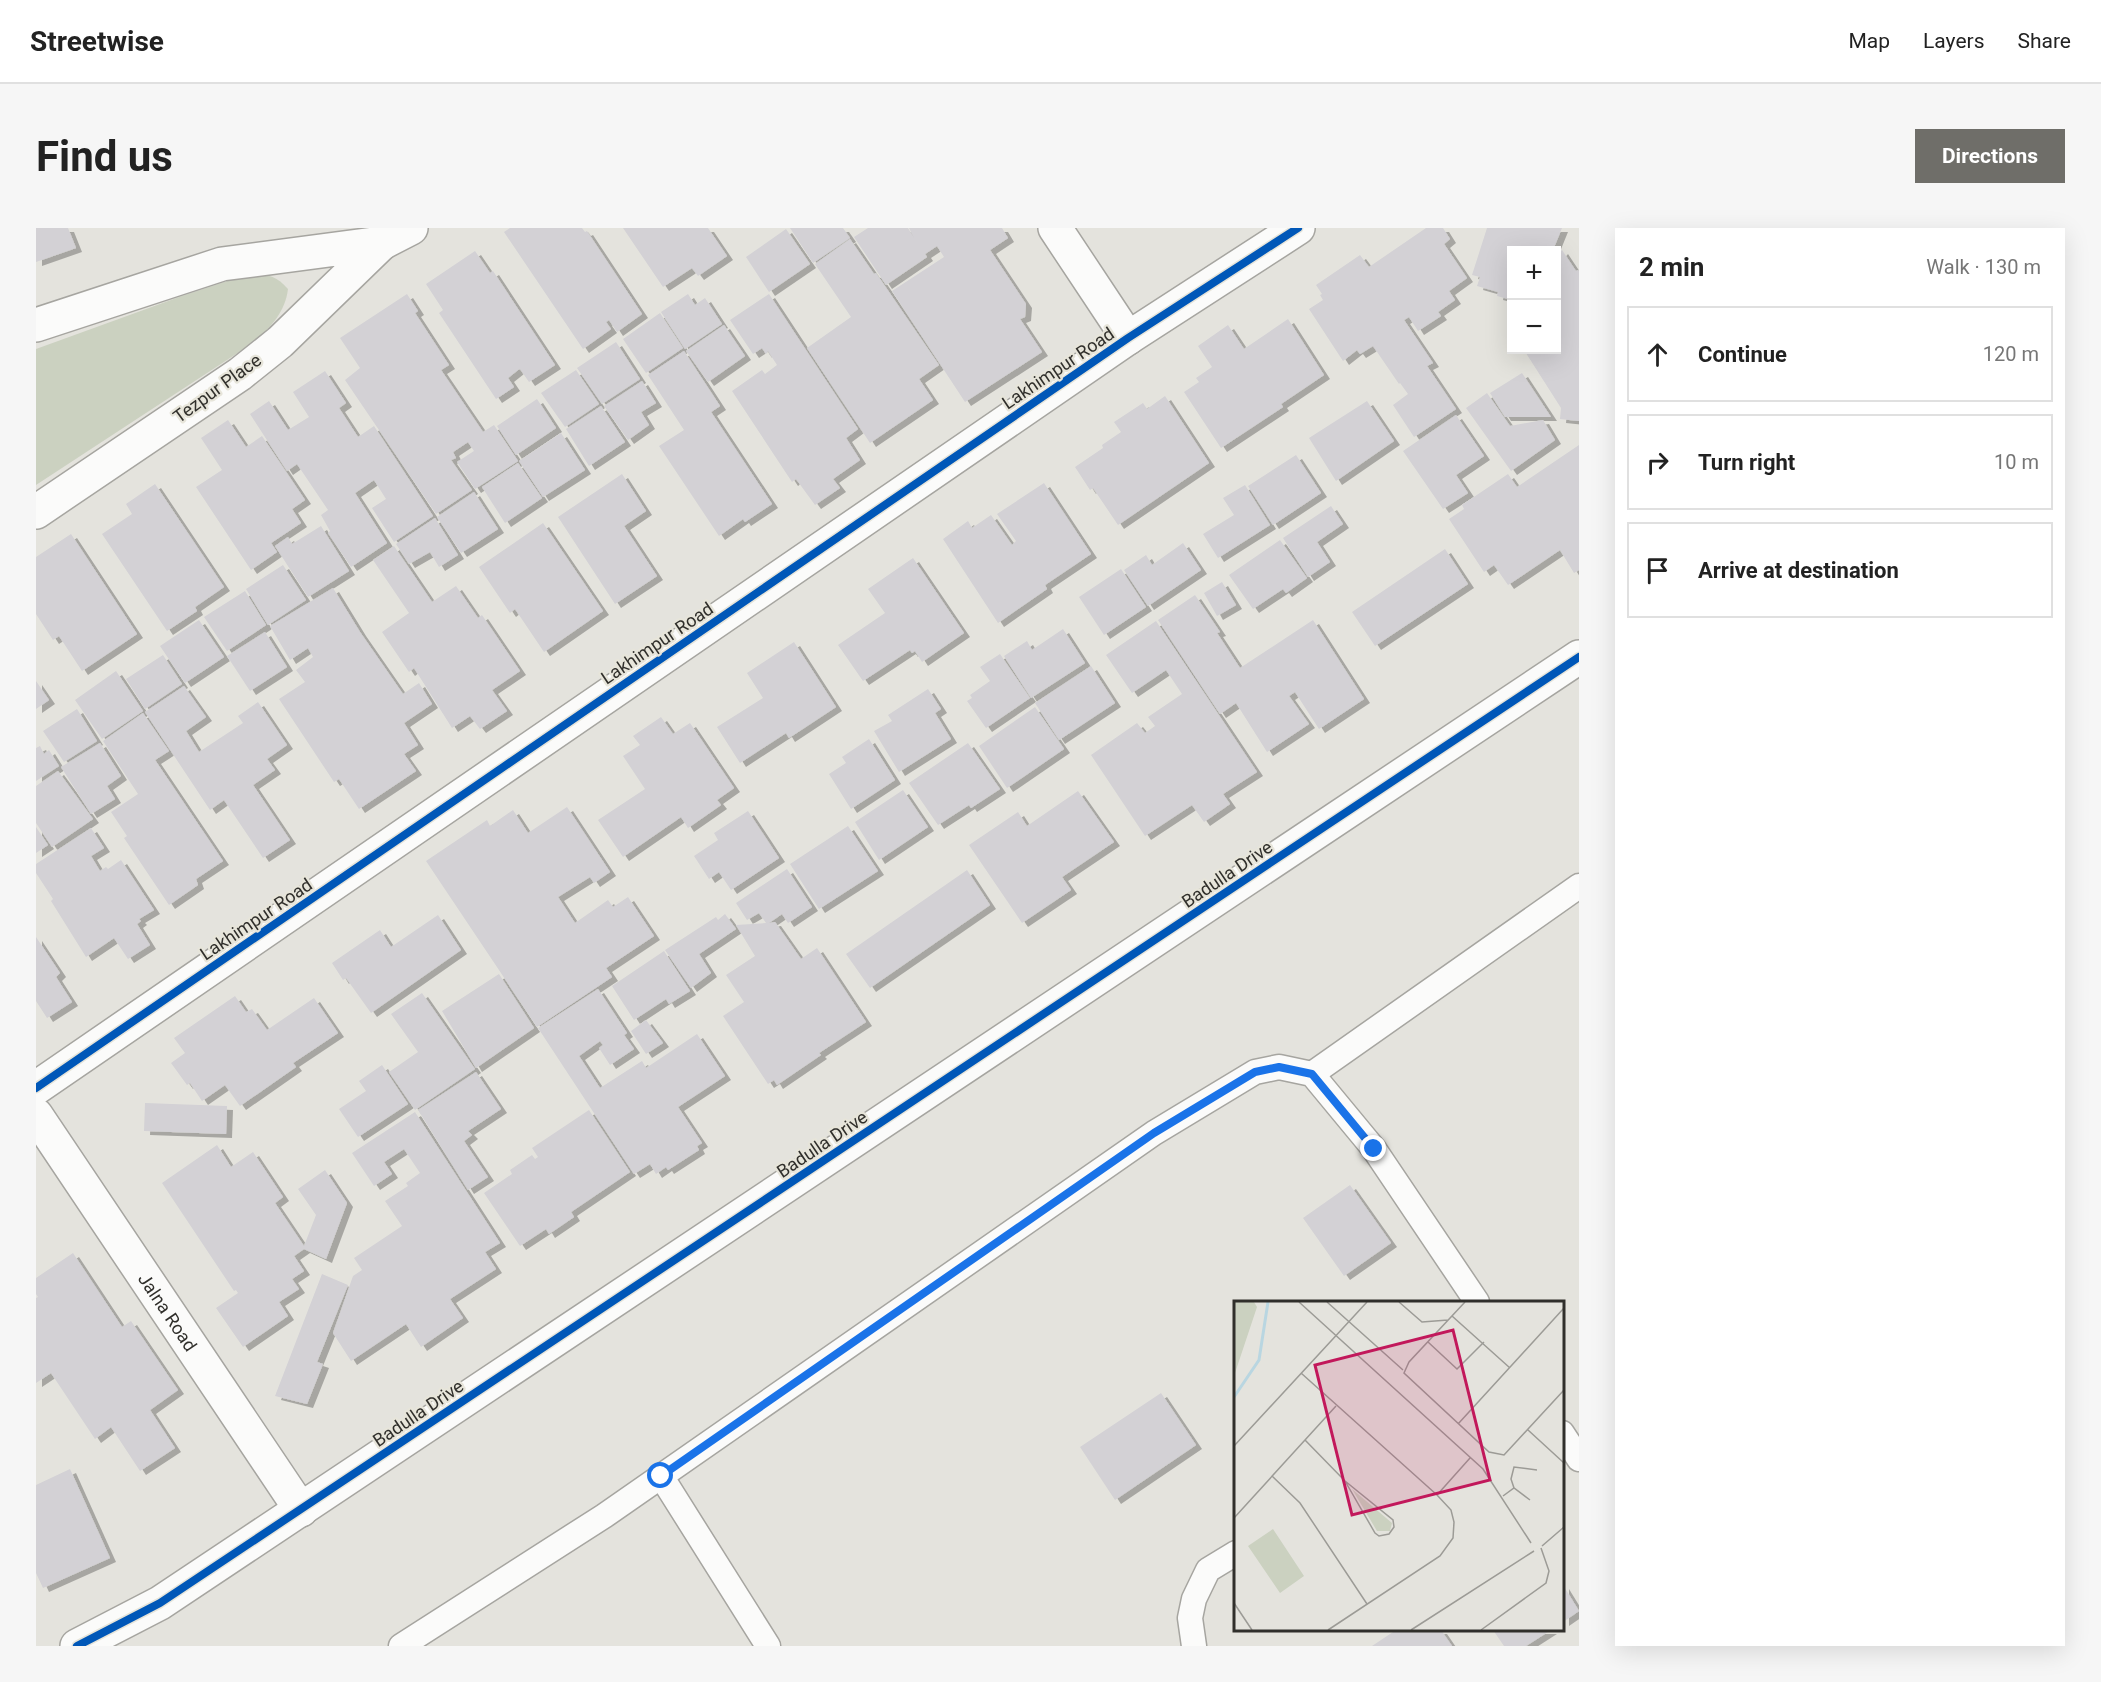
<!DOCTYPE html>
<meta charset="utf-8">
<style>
:root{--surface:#fff;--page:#f6f6f6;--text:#222;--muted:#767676;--line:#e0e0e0;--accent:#6f6e69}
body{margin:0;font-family:Roboto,sans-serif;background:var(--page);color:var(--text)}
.controls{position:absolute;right:18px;top:18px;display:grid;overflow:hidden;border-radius:0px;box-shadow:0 6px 24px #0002}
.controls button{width:54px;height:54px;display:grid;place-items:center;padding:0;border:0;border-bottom:2px solid var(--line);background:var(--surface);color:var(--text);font:30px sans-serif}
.stop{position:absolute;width:18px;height:18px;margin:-14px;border:4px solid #1a73e8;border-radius:50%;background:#fff}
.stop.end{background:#1a73e8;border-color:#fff;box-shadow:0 2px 6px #0008}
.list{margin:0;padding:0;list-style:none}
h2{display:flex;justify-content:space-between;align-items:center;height:78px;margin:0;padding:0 24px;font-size:26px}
h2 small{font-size:20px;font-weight:400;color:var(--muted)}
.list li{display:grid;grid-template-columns:39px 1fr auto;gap:18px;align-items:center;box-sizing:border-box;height:96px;margin:0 12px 12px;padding:0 12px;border:2px solid var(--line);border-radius:0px}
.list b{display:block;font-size:22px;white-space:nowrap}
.list em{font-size:20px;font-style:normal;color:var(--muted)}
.icon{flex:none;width:33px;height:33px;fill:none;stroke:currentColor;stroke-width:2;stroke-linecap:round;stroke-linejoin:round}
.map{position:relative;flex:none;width:1543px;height:1418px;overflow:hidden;border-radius:0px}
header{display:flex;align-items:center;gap:36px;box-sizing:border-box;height:84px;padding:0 30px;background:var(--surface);border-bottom:2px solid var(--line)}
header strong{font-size:28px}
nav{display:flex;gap:33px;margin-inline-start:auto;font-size:21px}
.intro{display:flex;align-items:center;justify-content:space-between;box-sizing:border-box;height:144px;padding:0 36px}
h1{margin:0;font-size:42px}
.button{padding:15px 27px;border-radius:0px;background:var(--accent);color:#fff;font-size:21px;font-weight:700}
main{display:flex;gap:36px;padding:0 36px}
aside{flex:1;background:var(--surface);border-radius:0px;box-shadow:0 6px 24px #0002}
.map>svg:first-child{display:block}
.green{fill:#cbd1c0}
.building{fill:#d3d1d5;filter:url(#shadow)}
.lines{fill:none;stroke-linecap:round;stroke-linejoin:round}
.lane-casing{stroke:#a6a5a0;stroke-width:27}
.street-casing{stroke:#a6a5a0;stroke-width:36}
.secondary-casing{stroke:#a6a5a0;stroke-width:36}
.lane{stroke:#fbfbfa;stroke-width:24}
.street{stroke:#fbfbfa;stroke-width:33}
.secondary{stroke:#fbfbfa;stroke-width:33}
.cycleway-casing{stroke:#e7e5da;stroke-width:11}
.cycleway{stroke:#0057b8;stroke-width:8}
.route{stroke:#1a73e8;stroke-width:8}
.labels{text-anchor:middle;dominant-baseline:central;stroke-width:4.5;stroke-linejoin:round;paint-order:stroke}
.street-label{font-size:18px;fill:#302f2b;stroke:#e7e5da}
.inset-river{fill:none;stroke:#b9d6e1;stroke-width:3}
.inset-road{fill:none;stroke:#9c9b96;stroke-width:1.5}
.view{fill:#c2185b;fill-opacity:0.15;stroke:#c2185b;stroke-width:3}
.inset-edge{fill:none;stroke:#302f2b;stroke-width:3}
</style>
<header>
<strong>Streetwise</strong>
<nav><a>Map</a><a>Layers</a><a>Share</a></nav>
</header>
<div class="intro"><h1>Find us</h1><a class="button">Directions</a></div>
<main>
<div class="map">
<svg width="1543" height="1418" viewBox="0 0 1543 1418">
<defs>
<filter id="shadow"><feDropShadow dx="6" dy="4" stdDeviation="0" flood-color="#0004"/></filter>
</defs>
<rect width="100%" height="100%" fill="#e4e3dd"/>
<path class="green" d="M216,45C232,46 241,48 252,61C249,84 236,97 220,113L0,257V121L146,68Z"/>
<g class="building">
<path d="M0,0H32L40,20L0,34Z"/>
<path d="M474,0H546L549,4L551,3L606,86L581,104L573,92L570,94L575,101L547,121L468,4Z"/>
<path d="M587,0H672L691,28L662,48L656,40L627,59Z"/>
<path d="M754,0H807L814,10L777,35Z"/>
<path d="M832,0H872L878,10L873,0H966L972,10L954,22L990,76L989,89L984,91L1006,124L929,174L856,63L908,29L901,18L889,26L891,29L850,57L818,9Z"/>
<path d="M1390,0H1407L1414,11L1408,16L1431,50L1413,63L1419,72L1402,84L1405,88L1382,103L1373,89L1368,92L1397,135L1391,138L1420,181L1378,209L1357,177L1372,166L1364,155L1363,156L1337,118L1324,126L1321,122L1307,133L1273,81L1287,72L1284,67L1286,66L1280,57L1324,27L1333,39Z"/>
<path d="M1451,0H1526L1517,22L1507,20L1506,22H1476V72L1461,68L1462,64L1441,58L1444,49L1436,47Z"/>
<path d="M750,1L774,36L733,64L710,29Z"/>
<path d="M814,11L838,46L840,45L903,137L883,151L897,172L834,215L771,120L815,89L779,36Z"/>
<path d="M1526,22L1540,43L1542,42L1543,43V193L1524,191L1525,180L1488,122H1521V28Z"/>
<path d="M439,23L454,45L457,43L519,137L493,154L484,141L482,142L472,150L478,159L460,171L403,85L407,82L390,56Z"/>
<path d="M371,66L382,83L379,85L413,137L405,142L447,204L458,197L482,233L439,261L421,234L438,223L432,214L417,224L420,230L415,232L436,262L400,286L309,152L324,140L304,110Z"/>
<path d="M652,66L659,77L669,70L686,96L649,121L625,84Z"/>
<path d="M733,66L822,201L810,210L824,232L797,251L804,260L779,277L760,251L756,254L696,163L726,142L729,146L741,137L732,123L730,126L726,120L717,126L694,92Z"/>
<path d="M624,85L647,120L610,145L587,111Z"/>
<path d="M1252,91L1288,147L1245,176L1247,179L1185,220L1148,164L1163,154L1160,150L1176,139L1162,118L1192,97L1208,121Z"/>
<path d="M688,97L709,128L672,154L650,123Z"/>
<path d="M580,114L604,151L566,176L541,140Z"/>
<path d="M648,123L684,178L675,184L736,276L709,294L707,291L683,308L623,218L648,202L612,147Z"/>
<path d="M540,142L563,176L529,199L505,165Z"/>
<path d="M289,143L310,175L303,180L322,209L338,198L397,288L358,314L336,280L350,271L338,252L319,265L351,315L315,339L292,305L294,303L285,287L292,282L261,236L251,243L214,186L233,173L252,202L273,189L257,164Z"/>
<path d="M1486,145L1515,189H1469L1454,165Z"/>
<path d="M606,153L620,175L605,184L613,197L592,212L568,178Z"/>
<path d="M1451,165L1474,198L1507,192L1519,212L1475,243L1430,180Z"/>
<path d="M1129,168L1173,235L1082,297L1057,260L1054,262L1039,239L1067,220L1066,217L1085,204L1078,194L1107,175L1111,181Z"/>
<path d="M501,171L520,200L480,227L461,198Z"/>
<path d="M1331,173L1358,213L1300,253L1273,210Z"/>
<path d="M565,178L589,214L553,238L530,201Z"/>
<path d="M1420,187L1448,228L1420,247L1432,265L1407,281L1367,223Z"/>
<path d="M192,192L210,219L226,208L269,272L256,281L265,295L235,315L241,324L215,342L160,259L186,242L165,210Z"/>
<path d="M525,205L549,242L507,269L483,233Z"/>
<path d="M1543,217V342L1538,345L1524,322L1472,357L1458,337L1448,344L1413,291L1428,281L1426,277L1472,246L1481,259Z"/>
<path d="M1260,227L1285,265L1237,297L1212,258Z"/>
<path d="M482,235L506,270L469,295L446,259Z"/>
<path d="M586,246L610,283L588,298L621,348L579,376L522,289Z"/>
<path d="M1008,255L1055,326L1009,357L1011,361L962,395L907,311L932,293L936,300L955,287L976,317L980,313L961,286Z"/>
<path d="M119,256L188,359L159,379L161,383L131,403L66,306L96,286L90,276Z"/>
<path d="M1209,257L1234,297L1182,330L1167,306L1198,287L1187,270Z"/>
<path d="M438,264L462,301L425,325L401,289Z"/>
<path d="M1295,278L1307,296L1281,314L1294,334L1272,349L1247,310Z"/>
<path d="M399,290L422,327L403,339L394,324L373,336L360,316Z"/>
<path d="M507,295L567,383L508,424L479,381L474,385L443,339Z"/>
<path d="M285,298L313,343L272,369L239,318L252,309L256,316Z"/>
<path d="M35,306L101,406L46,443L23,408L17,412L0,386V329Z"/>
<path d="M1244,312L1271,350L1250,365L1247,361L1217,381L1193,347Z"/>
<path d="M1147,315L1165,342L1112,378L1088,342L1110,327L1116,337Z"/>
<path d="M358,318L396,374L420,358L442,390L446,387L484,443L456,462L471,483L444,501L434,488L416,500L378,440L373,444L346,404L373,385L337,332Z"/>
<path d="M1409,321L1432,356L1339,418L1316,384Z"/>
<path d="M877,330L928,405L886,434L879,423L876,425L874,422L827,453L802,417L849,385L832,361Z"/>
<path d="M247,337L270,372L232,397L210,361Z"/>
<path d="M1085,341L1110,379L1068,407L1043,369Z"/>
<path d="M1186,354L1200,377L1181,388L1168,365Z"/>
<path d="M297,360L324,404L367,466L383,455L396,476L368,495L382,517L368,526L380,543L323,581L303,551L298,554L243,471L269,454L260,442L277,429L272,420L254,432L234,398Z"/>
<path d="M209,363L230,397L191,423L168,389Z"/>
<path d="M1159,367L1184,404L1181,405L1204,440L1277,392L1328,471L1283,501L1259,464L1253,468L1273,496L1231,524L1200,475L1184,486L1122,392Z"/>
<path d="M163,392L188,429L149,455L124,418Z"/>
<path d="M1120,393L1221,544L1187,566L1194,576L1168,594L1156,577L1109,608L1055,527L1101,495L1109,505L1119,498L1112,489L1146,466L1130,442L1096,465L1070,427Z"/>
<path d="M1027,401L1049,435L995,470L968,428L991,413L996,422Z"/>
<path d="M229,404L251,439L214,463L191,428Z"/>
<path d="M758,414L800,479L753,510L750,505L704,535L681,499L727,470L711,445Z"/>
<path d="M964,426L994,470L950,500L931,473L936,470L934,467L954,453L944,439Z"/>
<path d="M127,427L146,456L109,481L90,451Z"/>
<path d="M1055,438L1079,475L1023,512L999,475Z"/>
<path d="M80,443L107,483L66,511L39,472Z"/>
<path d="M0,453L13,472L0,481Z"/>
<path d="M148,458L170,489L150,503L163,524L207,495L202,488L222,474L251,517L231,531L239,542L217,557L254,612L227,630L188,572L174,582L109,484Z"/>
<path d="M892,461L905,481L899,485L915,511L863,544L838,503L856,493L852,487Z"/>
<path d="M999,479L1028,521L971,560L943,518Z"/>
<path d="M41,481L61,513L28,534L7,503Z"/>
<path d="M107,485L133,523L119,532L187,633L160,651L162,657L133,677L88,610L91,608L75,584L102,566L67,513Z"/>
<path d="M625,489L637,506L654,495L698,560L681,572L685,577L652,600L645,589L587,629L562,592L609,561L587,528L604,517L597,508Z"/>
<path d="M833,511L859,552L815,581L793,546L810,535L806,529Z"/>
<path d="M64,515L85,548L71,558L79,571L55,586L25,539Z"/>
<path d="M932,515L964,561L935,580L933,577L902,597L873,555Z"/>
<path d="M4,518L8,526L13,522L23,538L0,553V520Z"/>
<path d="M22,543L57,591L16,619L0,595V558Z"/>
<path d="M867,562L892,599L843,632L819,594Z"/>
<path d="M1042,563L1078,614L1026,649L1035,662L986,695L933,617L982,584L991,598Z"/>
<path d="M531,579L574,644L558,655L554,649L522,669L539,695L572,672L577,679L592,669L618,708L570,740L576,749L501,799L390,633L451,592L454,598L477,582L492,605Z"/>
<path d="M712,583L743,630L695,662L683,644L673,651L658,628L682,612L678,605Z"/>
<path d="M812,598L842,643L783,681L754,636Z"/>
<path d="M0,599L12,617L0,625Z"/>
<path d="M55,600L68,620L55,628L64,643L70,639L72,641L85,632L118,682L103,691L105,693L101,696L114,717L92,731L78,710L50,729L15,673L17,671L0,645V636Z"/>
<path d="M751,641L776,679L752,695L746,686L733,695L739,694L765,731L781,720L830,794L783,825L785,827L741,857L738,852L732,856L687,788L708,774L690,747L719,728L700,697L730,695L723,685L711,692L700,675Z"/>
<path d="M931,642L954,677L834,760L810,726Z"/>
<path d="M689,686L700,701L663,726L675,745L655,760L629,722L680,689L682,692Z"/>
<path d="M402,687L425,722L335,785L310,750L307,752L296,735L344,702L355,719Z"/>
<path d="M0,709L24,745L20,749L36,774L11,790L0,773Z"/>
<path d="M628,723L654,763L633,776L630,771L598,792L576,758Z"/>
<path d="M463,746L498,800L440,840L406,783Z"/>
<path d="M562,761L591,805L588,807L598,821L574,837L563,820L567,817L564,813L543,828L564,860L606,833L610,840L661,806L689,848L642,879L666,915L661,918L663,922L632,942L630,939L620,946L614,936L598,946L502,800Z"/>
<path d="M386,765L439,841L379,882L353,844L382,824L355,786Z"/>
<path d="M199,768L210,784L216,781L231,802L278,770L302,805L257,835L260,839L204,878L189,857L166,873L154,855L151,857L135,835L149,825L138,810Z"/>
<path d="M610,792L627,815L610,826L595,803Z"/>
<path d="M346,837L372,876L322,909L303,881L330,863L323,853Z"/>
<path d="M440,844L465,881L432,903L436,907L428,913L452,949L432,962L382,882Z"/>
<path d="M109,875L191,878L190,906L108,903Z"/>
<path d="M553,882L594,944L535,984L538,989L513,1006L510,1001L484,1018L448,965L476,946L474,942L496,927L499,931L502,929L496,920Z"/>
<path d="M379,884L464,1015L449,1024L460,1041L414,1071L427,1090L385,1119L370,1096L315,1133L297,1105L317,1048L326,1042L318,1030L366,998L349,973L372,958L370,955L384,945L368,921L348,934L356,946L338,958L316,925Z"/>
<path d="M181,917L195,939L217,924L247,969L239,975L268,1018L280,987L262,961L289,942L311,975L290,1031L268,1021L258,1028L268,1043L256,1051L263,1061L243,1074L252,1088L207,1119L180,1080L202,1065L200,1062L198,1063L126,955Z"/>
<path d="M1314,957L1355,1015L1308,1048L1267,990Z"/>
<path d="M37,1025L86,1099L95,1093L142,1162L114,1182L139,1220L104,1243L75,1199L59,1211L15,1145L0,1155V1070L2,1069L0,1066V1050Z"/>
<path d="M286,1046L312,1057L281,1134L287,1136L271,1176L239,1168Z"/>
<path d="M1125,1165L1160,1217L1079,1272L1044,1219Z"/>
<path d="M34,1241L74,1330L7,1360L0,1345V1257Z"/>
<path d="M1527,1357L1543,1383L1527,1394Z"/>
<path d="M1360,1402H1405L1416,1418H1336Z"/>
<path d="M1457,1402H1515L1490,1418H1468Z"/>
</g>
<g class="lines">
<defs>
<g id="lane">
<path d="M1276,846L1543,658"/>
<path d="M1526,1205L1543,1231"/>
<path d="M625,1248L732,1418"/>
<path d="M365,1418L568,1288L1118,905L1219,844L1243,839L1276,846L1338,921L1441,1074"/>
<path d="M1158,1418L1154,1390L1158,1371L1172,1342L1200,1325"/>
</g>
<g id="street">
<path d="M1019,0L1092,110"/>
<path d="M346,15L375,0"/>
<path d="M0,97L186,36L346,15L244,114L204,146L0,284"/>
<path d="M0,860L1092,110L1262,0"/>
<path id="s1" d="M0,887L265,1282"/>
</g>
<path id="secondary" d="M41,1418L124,1375L1543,429"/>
</defs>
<use href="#lane" class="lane-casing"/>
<use href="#street" class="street-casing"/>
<use href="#secondary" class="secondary-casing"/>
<use href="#lane" class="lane"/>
<use href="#street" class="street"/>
<use href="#secondary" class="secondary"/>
<defs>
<g id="cycleway">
<path d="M0,860L1092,110L1262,0"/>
<path d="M41,1418L124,1375L1543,429"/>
</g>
</defs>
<use href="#cycleway" class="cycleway-casing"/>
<use href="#cycleway" class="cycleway"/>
</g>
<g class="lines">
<path class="route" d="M625,1248L1118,905L1219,844L1243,839L1276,846L1338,921"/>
</g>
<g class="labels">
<g class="street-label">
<text transform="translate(1022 140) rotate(-34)">Lakhimpur Road</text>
<text transform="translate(181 160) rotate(-36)">Tezpur Place</text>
<text transform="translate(621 415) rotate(-34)">Lakhimpur Road</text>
<text transform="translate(1191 646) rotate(-34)">Badulla Drive</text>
<text transform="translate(220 691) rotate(-34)">Lakhimpur Road</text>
<text transform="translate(786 916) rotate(-34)">Badulla Drive</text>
<text stroke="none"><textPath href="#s1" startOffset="237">Jalna Road</textPath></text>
<text transform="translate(382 1185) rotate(-34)">Badulla Drive</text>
</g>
</g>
<g transform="translate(1198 1073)">
<rect width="330" height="330" fill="#e4e3dd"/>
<path d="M0,1H20L23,6L0,75ZM118,188L158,222L156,230H143ZM39,228L70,275L46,292L14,245Z" fill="#cbd1c0"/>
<path class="inset-river" d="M0,96L25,59L34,1"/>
<path class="inset-road" d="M65,1L249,168L297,242M93,1L169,69M165,1L188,21L214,19M231,1L175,61L170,72L255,151L270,154L330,89M218,15L276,67M194,41L223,68L250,41M67,72L203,194L217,209L220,221L219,237L206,255L94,329M224,123L330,7M294,129L330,162M71,139L111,180M0,145L133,1M38,175L66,202L133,303M111,180L159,219L160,226L155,233L145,235L141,232ZM280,187L277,178L280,166L303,169M203,194L236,157M269,195L280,187L296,199M0,217L102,105M308,245L330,226M0,302L18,329M177,329L300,250M247,329L312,282L315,270L307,247"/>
<path class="view" d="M219,29L256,179L118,214L81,64Z"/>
<rect width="330" height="330" class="inset-edge"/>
</g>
</svg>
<div class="controls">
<button>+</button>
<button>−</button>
</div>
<div class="stop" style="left:625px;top:1248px"></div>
<div class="stop end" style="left:1338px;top:921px"></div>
</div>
<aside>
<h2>2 min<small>Walk · 130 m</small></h2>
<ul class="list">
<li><svg class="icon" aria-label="ahead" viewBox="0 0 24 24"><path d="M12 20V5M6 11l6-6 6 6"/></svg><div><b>Continue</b></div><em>120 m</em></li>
<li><svg class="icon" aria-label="right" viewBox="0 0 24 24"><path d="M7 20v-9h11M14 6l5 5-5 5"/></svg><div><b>Turn right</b></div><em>10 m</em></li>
<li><svg class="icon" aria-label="arrive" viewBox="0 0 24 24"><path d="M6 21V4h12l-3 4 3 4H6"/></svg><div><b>Arrive at destination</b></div></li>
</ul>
</aside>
</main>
